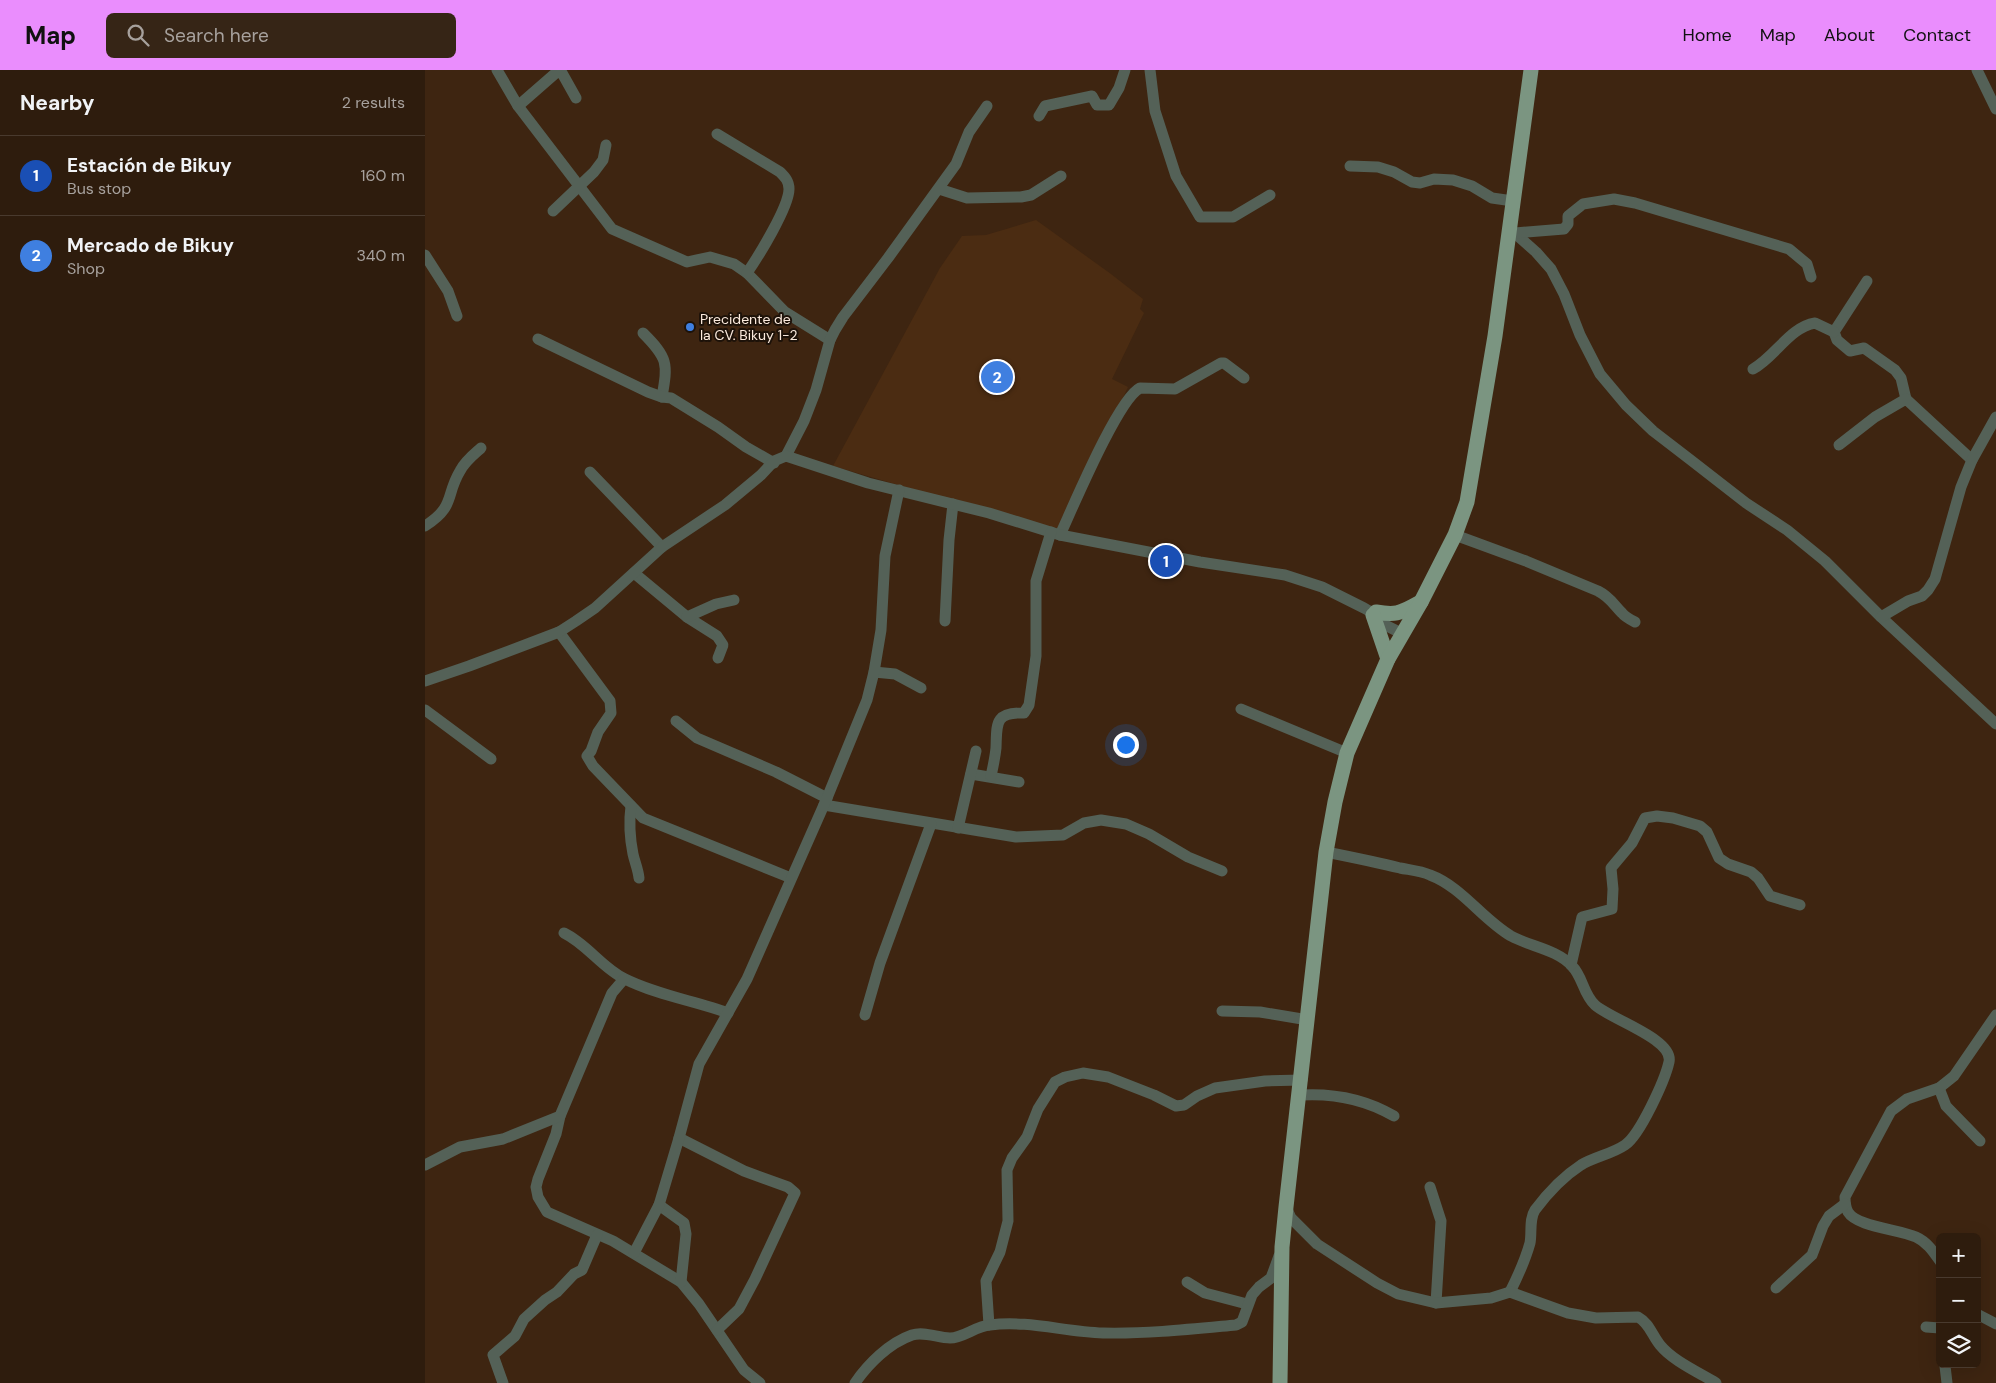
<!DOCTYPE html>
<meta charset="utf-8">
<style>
:root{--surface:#2e1c0d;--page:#362516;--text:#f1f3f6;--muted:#a7a19d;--line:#493a2e;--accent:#ea8dfd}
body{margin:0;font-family:"DM Sans",sans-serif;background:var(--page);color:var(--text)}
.controls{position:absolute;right:15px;bottom:15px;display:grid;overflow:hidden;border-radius:8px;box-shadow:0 5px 20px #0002}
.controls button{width:45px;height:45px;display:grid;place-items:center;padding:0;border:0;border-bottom:1px solid var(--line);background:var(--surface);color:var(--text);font:25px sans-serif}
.you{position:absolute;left:700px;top:674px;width:18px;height:18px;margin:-12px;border:4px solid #fff;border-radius:50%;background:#1a73e8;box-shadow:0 0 0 8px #1a73e833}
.badge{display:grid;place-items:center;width:32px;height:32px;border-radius:50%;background:var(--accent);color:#fff;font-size:16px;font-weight:700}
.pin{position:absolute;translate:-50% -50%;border:2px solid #fff;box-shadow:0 1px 5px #0006}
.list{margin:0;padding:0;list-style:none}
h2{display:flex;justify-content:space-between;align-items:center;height:65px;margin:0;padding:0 20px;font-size:21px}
h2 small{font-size:16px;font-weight:400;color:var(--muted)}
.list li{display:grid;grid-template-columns:32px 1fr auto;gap:15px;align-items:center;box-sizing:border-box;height:80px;padding:0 20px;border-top:1px solid var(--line)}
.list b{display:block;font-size:19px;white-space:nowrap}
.list p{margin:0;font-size:16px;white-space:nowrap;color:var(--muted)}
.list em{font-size:16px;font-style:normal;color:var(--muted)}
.icon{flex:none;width:28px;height:28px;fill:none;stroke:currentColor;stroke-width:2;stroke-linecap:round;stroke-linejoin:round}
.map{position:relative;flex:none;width:1571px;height:1313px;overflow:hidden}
header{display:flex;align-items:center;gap:30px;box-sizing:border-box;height:70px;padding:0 25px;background:var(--accent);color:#111}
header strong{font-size:24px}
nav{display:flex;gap:28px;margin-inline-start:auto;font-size:18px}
.search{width:350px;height:45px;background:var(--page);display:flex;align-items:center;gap:12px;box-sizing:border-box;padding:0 18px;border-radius:8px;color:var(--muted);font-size:19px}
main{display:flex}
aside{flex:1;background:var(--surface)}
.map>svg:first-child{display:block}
.built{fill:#4b2c12}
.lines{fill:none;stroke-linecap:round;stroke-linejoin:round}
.minor{stroke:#546157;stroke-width:11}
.major{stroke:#7b9581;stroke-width:15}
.shop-dot{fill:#3f7fe0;stroke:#1d1209;stroke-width:2}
.labels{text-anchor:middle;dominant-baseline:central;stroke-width:4;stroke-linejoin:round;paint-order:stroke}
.poi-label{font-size:14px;fill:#fbeadd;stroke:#1d1209;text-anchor:start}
</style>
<header>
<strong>Map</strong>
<div class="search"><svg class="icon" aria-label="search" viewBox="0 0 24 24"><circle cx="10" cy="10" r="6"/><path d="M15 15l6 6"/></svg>Search here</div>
<nav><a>Home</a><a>Map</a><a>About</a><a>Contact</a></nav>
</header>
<main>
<aside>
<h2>Nearby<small>2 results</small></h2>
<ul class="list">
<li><span class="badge" style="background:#1a4fb4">1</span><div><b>Estación de Bikuy</b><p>Bus stop</p></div><em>160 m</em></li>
<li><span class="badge" style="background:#3f7fe0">2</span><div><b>Mercado de Bikuy</b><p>Shop</p></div><em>340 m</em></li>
</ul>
</aside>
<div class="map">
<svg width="1571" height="1313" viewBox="0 0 1571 1313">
<rect width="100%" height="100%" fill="#3e2511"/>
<path class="built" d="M611,150L686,204L718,229L715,239L719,243L687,309L703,317L635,462L408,396L515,198L537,166L561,165Z"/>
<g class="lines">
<g class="minor">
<path d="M72,0L93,36L187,159L262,192L285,187L309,194L322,203L360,242L405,270"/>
<path d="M725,0L730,41L751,106L775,147H808L845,125"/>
<path d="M1552,0L1571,39"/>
<path d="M93,36L133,1L137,3L151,28"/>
<path d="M614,46L620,36L667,26L672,35H684L694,18L700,0"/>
<path d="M292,64L355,102C360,107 364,111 364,119C364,137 333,187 322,203"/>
<path d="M925,96L953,97L969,102L987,112L995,113L1009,109L1028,110L1047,116L1067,128L1088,131"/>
<path d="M514,119L542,128L596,127L606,125L636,106"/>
<path d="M128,141L169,102L178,90L181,75"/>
<path d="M1085,159L1111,182L1126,199L1139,224L1155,265L1175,304L1201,335L1228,361L1267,391L1321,433L1362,460L1400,491L1456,547L1571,654"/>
<path d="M1090,163L1139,159L1143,154V146L1158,134L1189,129L1210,133L1364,179L1382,194L1386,207"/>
<path d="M0,185L23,221L32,246"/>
<path d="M1442,211L1409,262L1412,270L1425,281L1439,278L1470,300L1476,308L1481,329"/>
<path d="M218,263C243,288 243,293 237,327"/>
<path d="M113,269L223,322L237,327L246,328L293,357L321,377L349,393"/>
<path d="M1328,299C1350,287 1365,257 1390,253L1409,262"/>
<path d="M1414,375L1450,347L1481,329L1547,390"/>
<path d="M361,386L379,351L391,320L405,270L410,260L418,247L463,188L531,94L544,62L562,36"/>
<path d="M165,402L237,477"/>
<path d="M0,456C31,436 20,426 35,401C40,391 48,385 56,378"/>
<path d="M635,465C648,437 693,329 715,318L750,319L796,293H799L819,308"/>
<path d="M1030,465L1101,491L1173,521C1185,527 1188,534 1197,543C1200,547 1206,550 1210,552"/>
<path d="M209,503L262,547L292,566L298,575L293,588"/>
<path d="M262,547L291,534L309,530"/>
<path d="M1456,547L1483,531L1497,526L1503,520L1510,509L1536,417L1547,390L1571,347"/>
<path d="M520,551L524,470L528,434"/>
<path d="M134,562L185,631L186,643L173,662L166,681L162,686L168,696L218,748L366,808"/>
<path d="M449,602L470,604L496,618"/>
<path d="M0,611L44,596L134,562L151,551L170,538L237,477L300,435L336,405L349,391L361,386L443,413L564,443L635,465L775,492L860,505L897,517L939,538L946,542L958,554L978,564"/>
<path d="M816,639L922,683"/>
<path d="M0,640L66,689"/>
<path d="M251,651L272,668L351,702L402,728"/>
<path d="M546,704L594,712"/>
<path d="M566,706C568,697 570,688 571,678C572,654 569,642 599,643L604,635L611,586V511L626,462"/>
<path d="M399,735L591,767L638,765L659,753L676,750L701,754L724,764L763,787L797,801"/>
<path d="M206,736C204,751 205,769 208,784C210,793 213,799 214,808"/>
<path d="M533,758L551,681"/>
<path d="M901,782C926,787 951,792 975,798C985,800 996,801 1005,805C1037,817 1057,849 1086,866C1106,877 1131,879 1147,896C1158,907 1158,924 1170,935C1185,949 1249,969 1244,992C1240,1010 1215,1065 1200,1075C1187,1084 1169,1087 1156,1095C1139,1106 1122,1124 1110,1140C1104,1149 1107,1163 1105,1173C1100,1191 1093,1206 1085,1222"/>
<path d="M139,863C162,874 177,898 200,909C232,925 270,931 303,943"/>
<path d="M1146,895L1157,847L1187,839L1188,819L1186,798L1207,773L1220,748L1232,746L1248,748L1275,756L1282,762L1294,788L1303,794L1326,802L1333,808L1345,826L1375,835"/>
<path d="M797,941L835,942L883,950"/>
<path d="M440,945L455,893L506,754"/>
<path d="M1514,1018L1521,1036L1555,1071"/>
<path d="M875,1025C908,1023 940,1029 969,1046"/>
<path d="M135,1046L131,1064L113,1109L111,1117L113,1127L122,1142L188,1171L256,1212L274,1234L319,1300L335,1313"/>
<path d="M254,1068L319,1101L363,1117L370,1123L330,1209L314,1239L292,1260"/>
<path d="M0,1095L35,1077L78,1069L135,1046L187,923L199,909"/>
<path d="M1005,1117L1016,1151L1011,1233"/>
<path d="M234,1135L259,1153L261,1164L256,1212"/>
<path d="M861,1137L866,1148L892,1174L952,1213L973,1224L1011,1233L1066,1228L1085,1222L1143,1243L1171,1248L1213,1247C1224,1253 1227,1265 1235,1275C1248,1291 1273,1302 1291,1313"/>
<path d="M209,1183L234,1135L254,1068L274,994L322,909L402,728L442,630L449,602L456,560L460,486L474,420"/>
<path d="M1515,1191C1508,1181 1502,1172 1491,1167C1474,1159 1432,1157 1423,1142C1420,1137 1420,1132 1420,1127L1466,1041L1482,1029L1514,1018L1529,1006L1571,945"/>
<path d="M762,1212L780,1223L822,1234"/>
<path d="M1351,1218L1387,1185L1398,1156L1404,1146L1420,1134"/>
<path d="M1552,1244L1571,1254"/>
<path d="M564,1255L561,1211L575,1182L583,1151L582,1100L587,1088L602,1067L613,1039L630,1012L640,1007L658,1003L683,1007L729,1025L751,1036L759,1035L772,1026L790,1018L840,1011L877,1010"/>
<path d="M1501,1257L1515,1258"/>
<path d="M1522,1294L1520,1296L1522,1313"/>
<path d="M78,1313L68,1285L90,1266L99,1249L120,1230L132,1222L149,1204L157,1200L172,1165"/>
<path d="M430,1313C443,1294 464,1273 487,1265C499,1261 513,1268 525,1268C538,1268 551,1256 565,1255C603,1250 640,1262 678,1263C722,1264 768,1259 811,1255L817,1252L827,1225L834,1217L846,1208L854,1186"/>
</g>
<g class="major">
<path d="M951,542C974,546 976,542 996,532"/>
<path d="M948,545L963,589"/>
<path d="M855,1313L857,1177L861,1137L901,782L910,732L922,683L963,589L996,532L1030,465L1042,432L1070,266L1106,0"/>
</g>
</g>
<circle class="shop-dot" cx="265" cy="257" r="5"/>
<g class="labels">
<g class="poi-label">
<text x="275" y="249">Precidente de<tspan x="275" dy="16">la CV. Bikuy 1-2</tspan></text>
</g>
</g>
</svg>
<div class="controls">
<button>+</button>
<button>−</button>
<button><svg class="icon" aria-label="layers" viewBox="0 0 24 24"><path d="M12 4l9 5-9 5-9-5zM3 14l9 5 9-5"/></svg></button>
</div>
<div class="you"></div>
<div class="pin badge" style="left:741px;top:491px;background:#1a4fb4">1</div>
<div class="pin badge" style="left:572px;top:307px;background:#3f7fe0">2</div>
</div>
</main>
